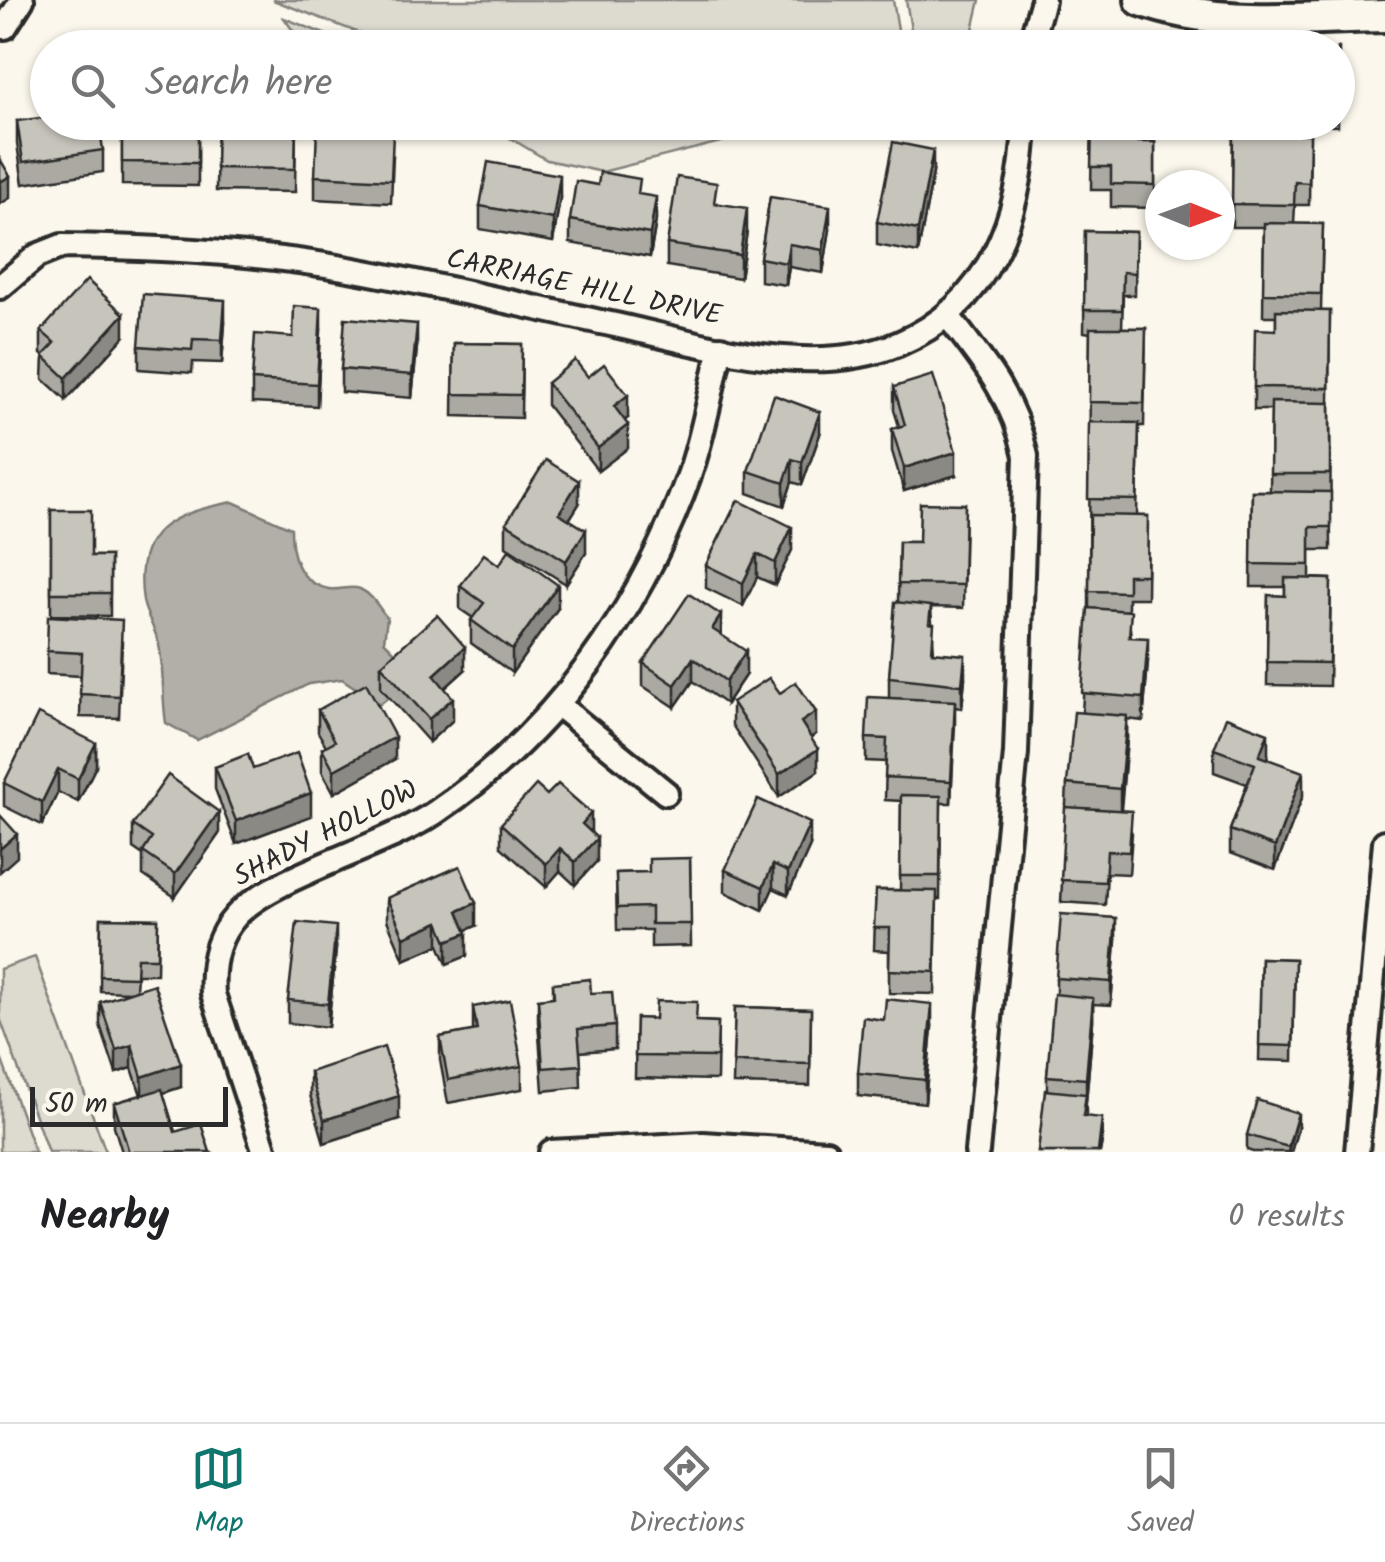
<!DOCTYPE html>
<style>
:root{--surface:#fff;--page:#f2f2f2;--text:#202124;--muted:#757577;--line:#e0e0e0;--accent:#0f766e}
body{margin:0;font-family:Kalam,sans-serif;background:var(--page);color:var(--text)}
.compass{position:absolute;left:1145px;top:170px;width:90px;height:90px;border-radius:50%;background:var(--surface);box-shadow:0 2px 8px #0004;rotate:91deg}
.scale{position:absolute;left:30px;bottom:25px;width:198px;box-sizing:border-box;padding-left:10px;border:5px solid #2b2b2b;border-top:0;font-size:28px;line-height:35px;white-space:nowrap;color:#2b2b2b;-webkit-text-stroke:8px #fbf7ec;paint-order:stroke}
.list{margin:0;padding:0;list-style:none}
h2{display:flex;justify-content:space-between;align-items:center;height:130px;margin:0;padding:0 40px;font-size:42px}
h2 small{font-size:32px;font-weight:400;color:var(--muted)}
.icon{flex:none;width:55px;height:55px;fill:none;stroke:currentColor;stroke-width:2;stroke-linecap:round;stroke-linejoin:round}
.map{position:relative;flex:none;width:1385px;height:1152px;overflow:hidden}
.search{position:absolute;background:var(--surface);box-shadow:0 2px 8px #0004;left:30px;right:30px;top:30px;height:110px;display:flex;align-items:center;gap:25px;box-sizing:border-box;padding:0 35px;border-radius:55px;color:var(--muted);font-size:38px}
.sheet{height:270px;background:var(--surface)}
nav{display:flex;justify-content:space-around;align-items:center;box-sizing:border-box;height:140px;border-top:2px solid var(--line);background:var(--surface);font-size:28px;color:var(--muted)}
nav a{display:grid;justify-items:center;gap:5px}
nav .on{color:var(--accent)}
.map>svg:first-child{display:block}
.green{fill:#dddad0;stroke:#84827e;stroke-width:2.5}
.water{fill:#b1afa7;stroke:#7b7a75;stroke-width:2.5}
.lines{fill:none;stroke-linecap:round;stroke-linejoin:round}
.street-casing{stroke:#2b2b2b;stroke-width:30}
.secondary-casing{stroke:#2b2b2b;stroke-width:38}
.street{stroke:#fbf7ec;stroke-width:22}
.secondary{stroke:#fbf7ec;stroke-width:30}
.wall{fill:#aba9a2;stroke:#2b2b2b;stroke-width:2.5}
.shaded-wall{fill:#8b8984;stroke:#2b2b2b;stroke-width:2.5}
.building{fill:#c7c4bc;stroke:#2b2b2b;stroke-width:2.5}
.labels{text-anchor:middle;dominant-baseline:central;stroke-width:10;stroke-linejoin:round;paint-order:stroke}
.street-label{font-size:28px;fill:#2b2b2b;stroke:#fbf7ec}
</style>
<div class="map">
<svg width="1385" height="1152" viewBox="0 0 1385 1152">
<rect width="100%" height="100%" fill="#fbf7ec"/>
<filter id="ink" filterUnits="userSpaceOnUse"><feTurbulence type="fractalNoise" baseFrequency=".01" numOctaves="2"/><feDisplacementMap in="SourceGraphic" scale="20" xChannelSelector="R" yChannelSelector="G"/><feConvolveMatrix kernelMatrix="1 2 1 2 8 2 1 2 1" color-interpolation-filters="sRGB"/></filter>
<g filter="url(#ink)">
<g class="green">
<path d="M273,0H893L901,47H396Z"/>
<path d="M906,0H980L969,47H914Z"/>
<path d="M284,18L357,47L304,46Z"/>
<path d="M485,123H796L602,172L547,160Z"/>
<path d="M35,957L106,1152H48L0,1018V969Z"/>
<path d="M0,1055L35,1152H0Z"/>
</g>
<path class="water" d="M233,502L291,528C291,554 298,583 329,589C339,591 350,585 360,589C373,595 379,608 387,618L384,641L403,660L400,688L380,704L342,679L309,684L197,740L166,723C162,698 164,670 159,645C156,630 146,616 143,601C132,529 174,513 233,502Z"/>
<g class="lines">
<defs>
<g id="street">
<path d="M0,27H5L22,0"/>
<path d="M1029,48L1043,0"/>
<path d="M0,287L37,256L62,246C156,247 256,252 349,269C438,285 526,306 615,325C703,344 810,380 898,344C990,306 1022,214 1025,122"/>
<path d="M947,315C983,361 1014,398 1026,456L1016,753L977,1152"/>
<path d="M558,705L666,793"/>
<path d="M265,1152L213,994C211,967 216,938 235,917C269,877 385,847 436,812C557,730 641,609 690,473C704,433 711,389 721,348"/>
<path d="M551,1152L703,1144L826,1152"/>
<path d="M1357,1152L1385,842"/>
</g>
<path id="secondary" d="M1141,0C1218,29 1305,17 1385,16"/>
</defs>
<use href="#street" class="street-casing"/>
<use href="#secondary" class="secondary-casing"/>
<use href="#street" class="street"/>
<use href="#secondary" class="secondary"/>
</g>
<g class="wall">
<path d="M1338,48H1339L1338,126L1270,124V122H1338Z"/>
<path d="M17,121L103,150V172L23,184L17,144Z"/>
<path d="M122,122H198V186L122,185Z"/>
<path d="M217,122H296L295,192L216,191Z"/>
<path d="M1092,124L1139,142H1155V208L1111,207V190H1091Z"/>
<path d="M1233,133L1310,134L1309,205H1295L1294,224H1323L1321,311H1330L1329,403H1330L1331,550H1310V578L1331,579L1329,686L1267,685L1268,595L1285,596V587H1251L1252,491H1270L1271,410H1254V387L1276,330V316H1263L1264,227H1232Z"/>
<path d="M393,156L391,203L315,199V176Z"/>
<path d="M933,173L918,253L877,245V222Z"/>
<path d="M640,195L656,220L650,257L570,243V220Z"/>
<path d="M770,197L830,229L823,273L789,267L786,285L760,281V258Z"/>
<path d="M560,198L553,242L480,229V206Z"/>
<path d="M717,203L747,231L740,278L667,266V244Z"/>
<path d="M1085,231L1136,232L1135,295H1123L1122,328H1146L1144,426H1139L1137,516H1148L1147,598H1128V611L1131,637L1148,661L1143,721L1127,719V739L1121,810L1132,833L1129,874L1107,873L1105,905L1061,902L1067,784L1082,712L1089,608L1090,333L1084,332Z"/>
<path d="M225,323L222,363L193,362L192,373L139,369V346Z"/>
<path d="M321,330L317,406L252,403V380L293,337Z"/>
<path d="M41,331L124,337L66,400L43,379L44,356L41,354Z"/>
<path d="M454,343L522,344L521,418L453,416Z"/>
<path d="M417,347L412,398L341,392V369Z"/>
<path d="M588,377L628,418L625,420L628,448L598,471L547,405V383Z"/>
<path d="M894,387L956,475L904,491L892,451V429L899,426L894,410Z"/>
<path d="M820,434L802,485L792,482L784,506L748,493V471Z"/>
<path d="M738,500L792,550L775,585L757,577L743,606L706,588V565Z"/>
<path d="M579,504L569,520L586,553L566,584L506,546V523Z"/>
<path d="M965,504L963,608L931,607L934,652L965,678L962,708L955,707L951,803H941L940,899H937L935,994L889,993V951L874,950L876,890H900L901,801L885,800L886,762L866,761V738L889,698V677L898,603L899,542H919Z"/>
<path d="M51,510L91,556H110V616L51,615Z"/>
<path d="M460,586L558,608L512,673L471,643V620L473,618L460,609Z"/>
<path d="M721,635L746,674L726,704L693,681L675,707L643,686V663Z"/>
<path d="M122,642L119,718L80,717L81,676L47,674V651Z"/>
<path d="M381,665L465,670L445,688L453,720L429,742L381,688Z"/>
<path d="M780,693L816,734L811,738L818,771L779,797L732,725V702Z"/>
<path d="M318,710L395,759L334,793L322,771V748L326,746L318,732Z"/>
<path d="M96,743V766L78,802L58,792L42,825L4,806V783Z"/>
<path d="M1214,749L1268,755L1267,758L1303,795L1275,870L1230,853V830L1247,784L1214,772Z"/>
<path d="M215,767L253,769L311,816L236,844L215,789Z"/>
<path d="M501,824L591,832L597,861L575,885L560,871L546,887L501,847Z"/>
<path d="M133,825L219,834L175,897L143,875V855L133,848Z"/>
<path d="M810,846L788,895L773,888L763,910L725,892V870Z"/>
<path d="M690,858L691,946L651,947V930H617L616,873L649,872Z"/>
<path d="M387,898L476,926L466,930L467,956L447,964L439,945L404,960L387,920Z"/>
<path d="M101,918L158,919L157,974H137L136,990L181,1087L163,1093L175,1132L210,1152H122L114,1126V1103L141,1095L132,1068L116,1073L100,1025V1002L131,992L100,991Z"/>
<path d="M1116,940L1111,1005L1093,1004V1021L1086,1102V1116L1102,1141L1100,1152H1038L1047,1090V1076L1056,995V978Z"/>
<path d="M336,949L328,1027L288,1023V1000Z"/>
<path d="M1261,958L1295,959L1293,1061L1259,1060Z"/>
<path d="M553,983L591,993L615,1026V1049L580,1052L581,1087L543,1091L538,1021V999L553,997Z"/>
<path d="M473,1007L522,1066V1089L448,1103L440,1060V1037L473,1031Z"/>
<path d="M735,1007L811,1009L810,1086L733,1084Z"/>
<path d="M636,1018L718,1022L717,1080L635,1078Z"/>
<path d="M932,1027L925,1103L858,1096V1073Z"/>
<path d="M310,1072L399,1119L324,1143L310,1095Z"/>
<path d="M1298,1128L1291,1152H1253L1247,1150V1135Z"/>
</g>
<g class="shaded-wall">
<path d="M933,150V173L918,253V230Z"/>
<path d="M560,175V198L553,242V219Z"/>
<path d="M10,176V198L0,204V182Z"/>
<path d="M656,197V220L650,257V234Z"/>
<path d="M830,206V229L823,273V250Z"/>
<path d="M747,208V231L740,278V255Z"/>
<path d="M789,244V267L786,285V263Z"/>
<path d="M225,300V323L222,363V340Z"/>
<path d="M321,308V330L317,406V384Z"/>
<path d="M124,314V337L66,400V378Z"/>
<path d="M417,324V347L412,398V375Z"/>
<path d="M628,395V418L614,429V406Z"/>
<path d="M820,412V434L802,485V462Z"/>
<path d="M628,425V448L598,471V448Z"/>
<path d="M956,452V475L904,491V468Z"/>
<path d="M792,459V482L784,506V483Z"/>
<path d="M579,481V504L559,536V513Z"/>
<path d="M792,527V550L775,585V563Z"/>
<path d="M586,530V553L566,584V561Z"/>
<path d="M757,554V577L743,606V583Z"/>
<path d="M558,585V608L512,673V650Z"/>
<path d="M721,615V638L712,629Z"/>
<path d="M1148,638V661L1143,721V698Z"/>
<path d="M465,647V670L434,698V675Z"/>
<path d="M746,651V674L726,704V681Z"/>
<path d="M965,655V678L962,708V685Z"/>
<path d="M693,658V681L675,707V685Z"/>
<path d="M453,698V720L429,742V719Z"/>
<path d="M955,701V724L951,803V781Z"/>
<path d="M816,712V734L801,745V722Z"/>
<path d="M1127,716V739L1120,812V789Z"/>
<path d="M1268,733V755L1259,778V756Z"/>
<path d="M395,737V759L334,793V770Z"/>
<path d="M96,743V766L78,802V779Z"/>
<path d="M818,749V771L779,797V774Z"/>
<path d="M58,769V792L42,825V802Z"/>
<path d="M1303,772V795L1275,870V847Z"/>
<path d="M311,793V816L236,844V821Z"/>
<path d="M219,812V834L175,897V874Z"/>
<path d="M591,813V836L582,824Z"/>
<path d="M810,823V846L788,895V872Z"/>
<path d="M17,834V857L0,872V849Z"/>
<path d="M597,838V861L575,885V862Z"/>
<path d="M560,848V871L546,887V864Z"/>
<path d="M773,865V888L763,910V887Z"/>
<path d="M476,903V926L458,934V911Z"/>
<path d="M1116,918V940L1111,1005V982Z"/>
<path d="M439,922V945L404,960V937Z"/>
<path d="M336,926V949L328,1027V1004Z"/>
<path d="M467,933V956L447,964V941Z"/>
<path d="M1093,998V1021L1086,1102V1079Z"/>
<path d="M932,1004V1027L925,1103V1080Z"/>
<path d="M132,1045V1068L116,1073V1050Z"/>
<path d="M181,1064V1087L142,1100V1077Z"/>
<path d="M399,1096V1119L324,1143V1120Z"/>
<path d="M1298,1113V1128L1291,1152H1288Z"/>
<path d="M1102,1118V1141L1100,1152H1098Z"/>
</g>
<g class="building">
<path d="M48,117V122H99L103,150L23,162L17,121Z"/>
<path d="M122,122H198V163L122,162Z"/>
<path d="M217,122H296L295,169L216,168Z"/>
<path d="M1113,122H1139L1138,142H1155V185L1111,184V167H1091L1092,124H1113Z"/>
<path d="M317,129L393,133L391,180L315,176Z"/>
<path d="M1233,133L1310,134L1309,183L1295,182L1294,205L1232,204Z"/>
<path d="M893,142L933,150L918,230L877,222Z"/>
<path d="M0,159L10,176L0,182Z"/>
<path d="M488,162L560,175L553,219L480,206Z"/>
<path d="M600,172L640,179L638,194L656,197L650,234L570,220L576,181L598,185Z"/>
<path d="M677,177L717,183L714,203L747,208L740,255L667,244Z"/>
<path d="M770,197L830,206L823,250L789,244L786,263L760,258Z"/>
<path d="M1264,223L1323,224L1321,294L1263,293Z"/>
<path d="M1085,231L1136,232L1135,273L1123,272L1122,310H1084Z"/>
<path d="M87,280L124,314L66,378L43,356L55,343L41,331Z"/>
<path d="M143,294L225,300L222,340L193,339L192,350L139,346Z"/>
<path d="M294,306L321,308L317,384L252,380L255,334L293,337Z"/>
<path d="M1276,310L1330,311L1329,388L1254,387L1255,329L1276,330Z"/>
<path d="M345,318L417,324L412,375L341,369Z"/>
<path d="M1090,328H1146L1144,403L1089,402Z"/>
<path d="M454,343L522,344L521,395L453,394Z"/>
<path d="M575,360L588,377L604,364L628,395L614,406L628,425L598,448L547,383Z"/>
<path d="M933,375L956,452L904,468L892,429L905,425L894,387Z"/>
<path d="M774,395L820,412L802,462L792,459L784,483L748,471Z"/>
<path d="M1271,402L1330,403V474H1270Z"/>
<path d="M1089,422L1139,423L1137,500L1088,499Z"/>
<path d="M546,460L579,481L559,513L586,530L566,561L506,523Z"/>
<path d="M1252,491L1331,492V527H1310V565L1251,564Z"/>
<path d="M738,500L792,527L775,563L757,554L743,583L706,565Z"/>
<path d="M920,503L965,504L963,585L898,584L899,542H919Z"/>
<path d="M51,510H91V556H110V593H51Z"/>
<path d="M1090,515L1148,516L1147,575H1128V592L1089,591Z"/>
<path d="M509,550L558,585L512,650L471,620L484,603L460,586L484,554L499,565Z"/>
<path d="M1285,578L1331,579L1329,663L1267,662L1268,595L1285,596Z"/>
<path d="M689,594L721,615L712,629L746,651L726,681L693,658L675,685L643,663Z"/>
<path d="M895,602L931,606L929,623L934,624L932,652L965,655L962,685L889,677Z"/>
<path d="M1088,608L1131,611L1129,637L1148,638L1143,698L1082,693Z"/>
<path d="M437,615L465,647L434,675L453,698L429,719L381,665Z"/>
<path d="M48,616L122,620L119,696L80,694L82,653L47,651Z"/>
<path d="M769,678L780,693L796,682L816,712L801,722L818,749L779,774L732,702Z"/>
<path d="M366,683L395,737L334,770L322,748L335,741L318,710Z"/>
<path d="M868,697L955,701L951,781L885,777L887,739L866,738Z"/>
<path d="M1074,712L1127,716L1120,789L1067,784Z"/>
<path d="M38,714L96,743L78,779L58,769L42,802L4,783Z"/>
<path d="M1226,717L1268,733L1259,756L1303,772L1275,847L1230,830L1255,764L1214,749Z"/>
<path d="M297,753L311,793L236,821L215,767L248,754L253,769Z"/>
<path d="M168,775L219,812L175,874L143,852L152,838L133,825Z"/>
<path d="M558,784L591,813L582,824L597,838L575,862L560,848L546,864L501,824L536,785L547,795Z"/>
<path d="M901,795L941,796L940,876H900Z"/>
<path d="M758,799L810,823L788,872L773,865L763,887L725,870Z"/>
<path d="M1065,807L1132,811L1129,852L1107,851L1105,882L1061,880Z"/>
<path d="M0,815L17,834L0,849Z"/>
<path d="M690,858L691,924H651V907L617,908L616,873L649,872V859Z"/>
<path d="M460,866L476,903L458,911L467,933L447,941L439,922L404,937L387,898Z"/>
<path d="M876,890L937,891L935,972L889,970L890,928H874Z"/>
<path d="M1061,914L1116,918L1111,982L1056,978Z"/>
<path d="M101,918L158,919L157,958H137L136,977L100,976Z"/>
<path d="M297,922L336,926L328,1004L288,1000Z"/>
<path d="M1261,958L1295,959L1293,1046L1259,1045Z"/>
<path d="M590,979L591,993L612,992L615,1026L578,1029L581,1065L543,1068L538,999L554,997L553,983Z"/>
<path d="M154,984L181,1064L142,1077L132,1045L116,1050L100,1002Z"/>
<path d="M1054,994L1093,998L1086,1079L1047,1076Z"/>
<path d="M886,999L932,1004L925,1080L858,1073L863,1017L884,1020Z"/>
<path d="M510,1000L522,1066L448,1080L440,1037L477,1030L473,1007Z"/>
<path d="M656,1001L697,1002L696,1021L718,1022L717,1057L635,1056L636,1018L655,1019Z"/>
<path d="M735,1007L811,1009L810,1064L733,1062Z"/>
<path d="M384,1047L399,1096L324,1120L310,1072Z"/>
<path d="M162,1089L175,1132L201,1124L210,1152H129L114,1103Z"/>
<path d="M1045,1090L1086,1094L1083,1116L1102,1118L1098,1152H1038Z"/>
<path d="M1257,1100L1298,1113L1288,1147L1247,1135Z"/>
</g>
</g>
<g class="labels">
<g class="street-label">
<text transform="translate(584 288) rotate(12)">CARRIAGE HILL DRIVE</text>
<text transform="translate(326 834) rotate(-27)">SHADY HOLLOW</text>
</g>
</g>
</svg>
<svg class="compass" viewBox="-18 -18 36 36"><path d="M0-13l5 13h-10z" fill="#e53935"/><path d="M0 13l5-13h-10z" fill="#757577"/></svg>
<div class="scale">50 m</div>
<div class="search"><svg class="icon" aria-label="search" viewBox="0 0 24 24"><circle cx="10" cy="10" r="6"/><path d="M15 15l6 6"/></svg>Search here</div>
</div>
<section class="sheet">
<h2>Nearby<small>0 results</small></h2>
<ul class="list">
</ul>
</section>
<nav>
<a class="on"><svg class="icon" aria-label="map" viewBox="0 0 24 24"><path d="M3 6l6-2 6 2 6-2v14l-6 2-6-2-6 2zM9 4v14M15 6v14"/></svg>Map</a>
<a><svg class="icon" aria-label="directions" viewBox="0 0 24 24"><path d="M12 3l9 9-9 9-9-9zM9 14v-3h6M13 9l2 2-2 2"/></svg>Directions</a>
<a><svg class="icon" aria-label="saved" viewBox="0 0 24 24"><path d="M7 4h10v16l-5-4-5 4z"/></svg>Saved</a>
</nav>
